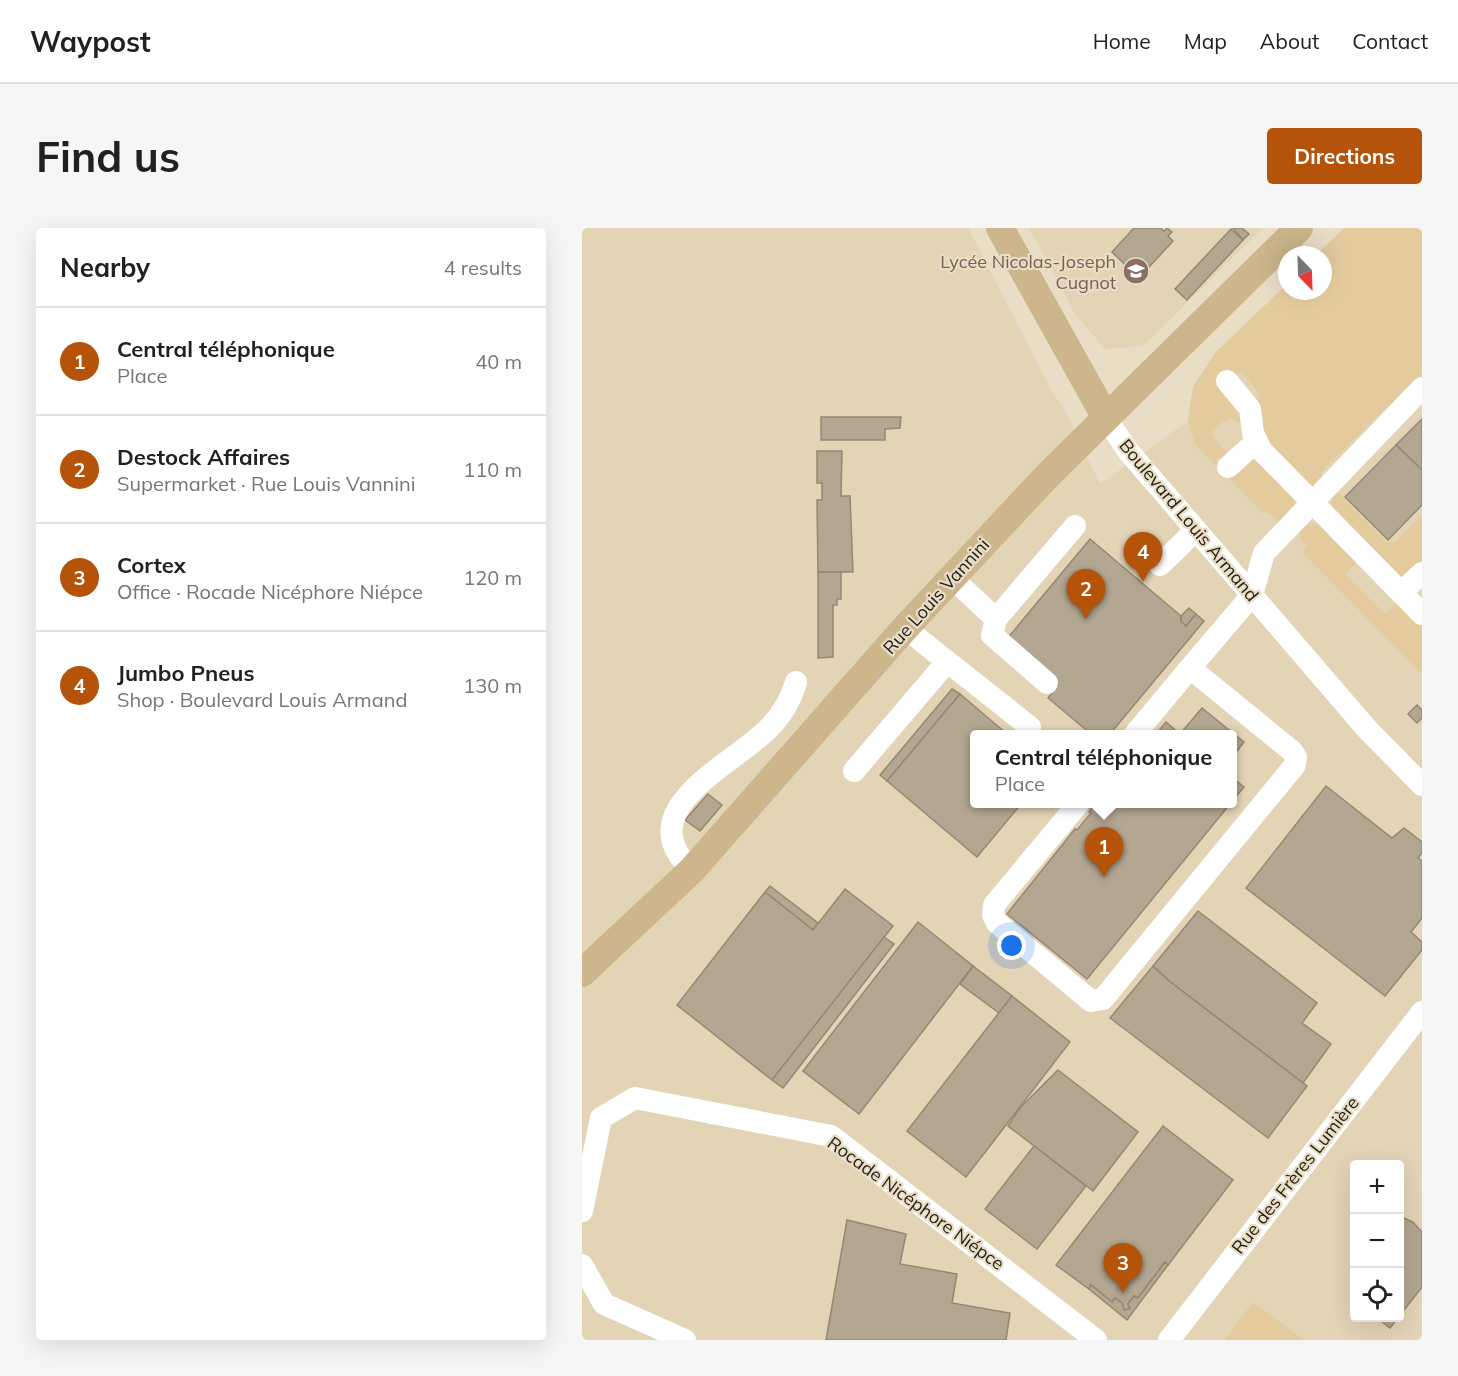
<!DOCTYPE html>
<meta charset="utf-8">
<style>
:root{--surface:#fff;--page:#f6f6f6;--text:#202124;--muted:#757577;--line:#e0e0e0;--accent:#b45309}
body{margin:0;font-family:Mulish,sans-serif;background:var(--page);color:var(--text)}
.controls{position:absolute;right:18px;bottom:18px;display:grid;overflow:hidden;border-radius:6px;box-shadow:0 6px 24px #0002}
.controls button{width:54px;height:54px;display:grid;place-items:center;padding:0;border:0;border-bottom:2px solid var(--line);background:var(--surface);color:var(--text);font:30px sans-serif}
.compass{position:absolute;left:696px;top:18px;width:54px;height:54px;border-radius:50%;background:var(--surface);box-shadow:0 6px 24px #0002;rotate:157deg}
.you{position:absolute;left:430px;top:718px;width:21px;height:21px;margin:-15px;border:4px solid #fff;border-radius:50%;background:#1a73e8;box-shadow:0 0 0 9px #1a73e833}
.badge{display:grid;place-items:center;width:39px;height:39px;border-radius:50%;background:var(--accent);color:#fff;font-size:20px;font-weight:700}
.pin{position:absolute;translate:-50% -50px;filter:drop-shadow(0 2px 3px #0008)}
.pin::after{content:'';position:absolute;top:32px;width:21px;height:18px;background:inherit;clip-path:polygon(0 0,100% 0,50% 100%)}
.popup{position:absolute;left:388px;top:502px;width:267px;height:78px;box-sizing:border-box;display:grid;place-content:center;border-radius:6px;background:var(--surface);filter:drop-shadow(0 2px 4px #0005);font-size:20px;white-space:nowrap;color:var(--muted)}
.popup b{font-size:22px;color:var(--text)}
.popup::after{content:'';position:absolute;left:50%;top:100%;margin-left:-12px;border:12px solid transparent;border-top-color:var(--surface)}
.list{margin:0;padding:0;list-style:none}
h2{display:flex;justify-content:space-between;align-items:center;height:78px;margin:0;padding:0 24px;font-size:26px}
h2 small{font-size:20px;font-weight:400;color:var(--muted)}
.list li{display:grid;grid-template-columns:39px 1fr auto;gap:18px;align-items:center;box-sizing:border-box;height:108px;padding:0 24px;border-top:2px solid var(--line)}
.list b{display:block;font-size:22px;white-space:nowrap}
.list p{margin:0;font-size:20px;white-space:nowrap;color:var(--muted)}
.list em{font-size:20px;font-style:normal;color:var(--muted)}
.icon{flex:none;width:33px;height:33px;fill:none;stroke:currentColor;stroke-width:2;stroke-linecap:round;stroke-linejoin:round}
.map{position:relative;flex:none;width:840px;height:1112px;overflow:hidden;border-radius:6px}
header{display:flex;align-items:center;gap:36px;box-sizing:border-box;height:84px;padding:0 30px;background:var(--surface);border-bottom:2px solid var(--line)}
header strong{font-size:28px}
nav{display:flex;gap:33px;margin-inline-start:auto;font-size:21px}
.intro{display:flex;align-items:center;justify-content:space-between;box-sizing:border-box;height:144px;padding:0 36px}
h1{margin:0;font-size:42px}
.button{padding:15px 27px;border-radius:6px;background:var(--accent);color:#fff;font-size:21px;font-weight:700}
main{display:flex;gap:36px;padding:0 36px}
aside{flex:1;background:var(--surface);border-radius:6px;box-shadow:0 6px 24px #0002}
.map>svg:first-child{display:block}
.built{fill:#e4d4b6;fill-rule:evenodd}
.green{fill:#e3cb9e}
.building{fill:#b3a791;stroke:#948873;stroke-width:1.5}
.lines{fill:none;stroke-linecap:round;stroke-linejoin:round}
.minor{stroke:#fff;stroke-width:22}
.major{stroke:#cdb68b;stroke-width:28}
.labels{text-anchor:middle;dominant-baseline:central;stroke-width:4.5;stroke-linejoin:round;paint-order:stroke}
.education-label{font-size:18px;fill:#785e54;stroke:#eaddc6;text-anchor:end}
.street-label{font-size:18px;fill:#252018;stroke:#eaddc6}
</style>
<header>
<strong>Waypost</strong>
<nav><a>Home</a><a>Map</a><a>About</a><a>Contact</a></nav>
</header>
<div class="intro"><h1>Find us</h1><a class="button">Directions</a></div>
<main>
<aside>
<h2>Nearby<small>4 results</small></h2>
<ul class="list">
<li><span class="badge">1</span><div><b>Central téléphonique</b><p>Place</p></div><em>40 m</em></li>
<li><span class="badge">2</span><div><b>Destock Affaires</b><p>Supermarket · Rue Louis Vannini</p></div><em>110 m</em></li>
<li><span class="badge">3</span><div><b>Cortex</b><p>Office · Rocade Nicéphore Niépce</p></div><em>120 m</em></li>
<li><span class="badge">4</span><div><b>Jumbo Pneus</b><p>Shop · Boulevard Louis Armand</p></div><em>130 m</em></li>
</ul>
</aside>
<div class="map">
<svg width="840" height="1112" viewBox="0 0 840 1112">
<rect width="100%" height="100%" fill="#eaddc6"/>
<g class="built">
<path d="M0,0H386L472,167L482,180L518,256L606,193L611,159L633,125L705,56V63H741V27H734L762,0H840V1112H0ZM393,506H651V576H393ZM772,936H818V1090H772Z"/>
<path d="M447,0H681L561,118L523,121L493,86Z"/>
</g>
<g class="green">
<path d="M762,0H840V145L741,242L739,247L745,252L729,261L688,227L671,176L678,167L660,144L649,149L662,190L657,195L649,191L640,194L630,202L631,209L645,225L640,230L633,231L647,246L671,230L675,231L712,267V282L699,297L687,285L680,284L613,216L606,193L611,159L633,125L705,56V63H741V27H734Z"/>
<path d="M754,264L758,266L803,313L813,314L840,287V339L818,354L750,286L749,272Z"/>
<path d="M740,295L778,331L763,346L803,386L818,372L840,394V446L720,324L726,319L718,310L720,307L716,304L724,298Z"/>
<path d="M671,1074L722,1112H642Z"/>
</g>
<g class="building">
<path d="M552,0H578L582,3L585,0L590,4L586,8L591,13L557,50L530,24Z"/>
<path d="M651,0H660L667,6L661,12Z"/>
<path d="M649,1L661,12L605,72L593,61Z"/>
<path d="M239,189H319L318,200L303,201V212H239Z"/>
<path d="M840,191V242L814,217Z"/>
<path d="M814,217L840,242V277L806,312L763,269Z"/>
<path d="M235,223H260L259,268H268L271,344H236L235,272H240V255H235Z"/>
<path d="M508,311L599,388V393L604,398L614,386L622,393L528,506H509L466,470L476,457L424,412Z"/>
<path d="M236,344H259V371H255V377H251V429L236,430Z"/>
<path d="M607,380L614,386L604,398L599,393V388Z"/>
<path d="M370,461L378,466L305,553L298,547Z"/>
<path d="M378,466L425,506H393V576H439L395,629L305,553Z"/>
<path d="M835,477L840,482V490L835,495L826,486Z"/>
<path d="M620,480L662,514L651,528V506H574L584,494L598,506Z"/>
<path d="M651,550L662,559L651,572Z"/>
<path d="M744,558L810,610L822,600L840,614V625L836,630L840,633V690L829,704L840,714V722L803,768L664,660Z"/>
<path d="M126,566L140,577L118,603L103,592Z"/>
<path d="M513,576H648L505,751L425,686L493,601L495,602L509,585L507,584Z"/>
<path d="M188,658L236,695L231,702L183,664Z"/>
<path d="M263,661L311,698L190,852L95,777L183,664L231,702Z"/>
<path d="M616,683L735,775L720,795L749,816L721,855L587,753L571,738Z"/>
<path d="M336,694L391,738L277,886L221,843Z"/>
<path d="M302,709L312,716L201,860L190,852Z"/>
<path d="M391,738L430,768L417,785L378,756Z"/>
<path d="M571,738L587,753L725,858L686,910L528,790Z"/>
<path d="M430,768L488,814L384,949L325,903Z"/>
<path d="M476,842L556,904L511,963L426,898L438,880Z"/>
<path d="M581,898L651,952L586,1037L583,1034L556,1070L552,1068L546,1076L548,1081L542,1082L540,1075L533,1070L530,1074L509,1057L507,1061L474,1037Z"/>
<path d="M452,918L504,958L455,1021L403,981Z"/>
<path d="M822,990L831,994L840,1004V1059L818,1087V991Z"/>
<path d="M265,992L324,1006L318,1036L375,1046L370,1075L428,1085L424,1112H244Z"/>
<path d="M583,1034L586,1037L545,1092L507,1061L509,1057L530,1074L533,1070L540,1075L542,1082L548,1081L546,1076L552,1068L556,1070Z"/>
<path d="M795,1090H816L808,1100Z"/>
</g>
<g class="lines">
<g class="minor">
<path d="M645,153L668,181L671,205L679,222L840,386"/>
<path d="M524,190L546,223L785,501L840,557"/>
<path d="M646,239L674,214"/>
<path d="M578,337L614,302"/>
<path d="M370,350L414,391"/>
<path d="M819,365L840,345"/>
<path d="M323,400L448,499"/>
<path d="M608,440L670,367L682,325L840,160"/>
<path d="M465,455L410,407L414,391L493,298"/>
<path d="M272,543L364,435"/>
<path d="M496,576L412,677L411,687L415,695L509,773L521,771L713,537L714,529L710,523L608,440L553,506"/>
<path d="M110,642C46,582 149,538 186,501C200,487 209,472 214,454"/>
<path d="M0,983L19,890L53,870L249,908L514,1112"/>
<path d="M0,1037L22,1076L103,1112"/>
<path d="M587,1112L840,784"/>
</g>
<g class="major">
<path d="M418,0L524,190"/>
<path d="M0,745L110,642L323,400L466,247L717,0"/>
</g>
</g>
<defs>
<symbol id="school-disc" viewBox="-11 -11 22 22"><circle r="9.5" fill="#8d6e63" stroke="#eaddc6"/><path d="M0-5L7-2L0 1L-7-2ZM-4 1L0 2.5L4 1V4Q0 6-4 4Z" fill="#fff"/></symbol>
</defs>
<g fill-rule="evenodd">
<use href="#school-disc" x="539" y="28" width="30" height="30"/>
</g>
<g class="labels">
<g class="education-label">
<text x="534" y="33">Lycée Nicolas-Joseph<tspan x="534" dy="21">Cugnot</tspan></text>
</g>
<g class="street-label">
<text transform="translate(607 292) rotate(50)">Boulevard Louis Armand</text>
<text transform="translate(354 368) rotate(-48)">Rue Louis Vannini</text>
<text transform="translate(713 947) rotate(-52)">Rue des Frères Lumière</text>
<text transform="translate(334 975) rotate(36)">Rocade Nicéphore Niépce</text>
</g>
</g>
</svg>
<div class="controls">
<button>+</button>
<button>−</button>
<button><svg class="icon" aria-label="locate" viewBox="0 0 24 24"><circle cx="12" cy="12" r="6"/><path d="M12 2v4M12 18v4M2 12h4M18 12h4"/></svg></button>
</div>
<svg class="compass" viewBox="-18 -18 36 36"><path d="M0-13l5 13h-10z" fill="#e53935"/><path d="M0 13l5-13h-10z" fill="#757577"/></svg>
<div class="you"></div>
<div class="pin badge" style="left:522px;top:649px">1</div>
<div class="popup"><b>Central téléphonique</b>Place</div>
<div class="pin badge" style="left:504px;top:391px">2</div>
<div class="pin badge" style="left:541px;top:1065px">3</div>
<div class="pin badge" style="left:561px;top:354px">4</div>
</div>
</main>
